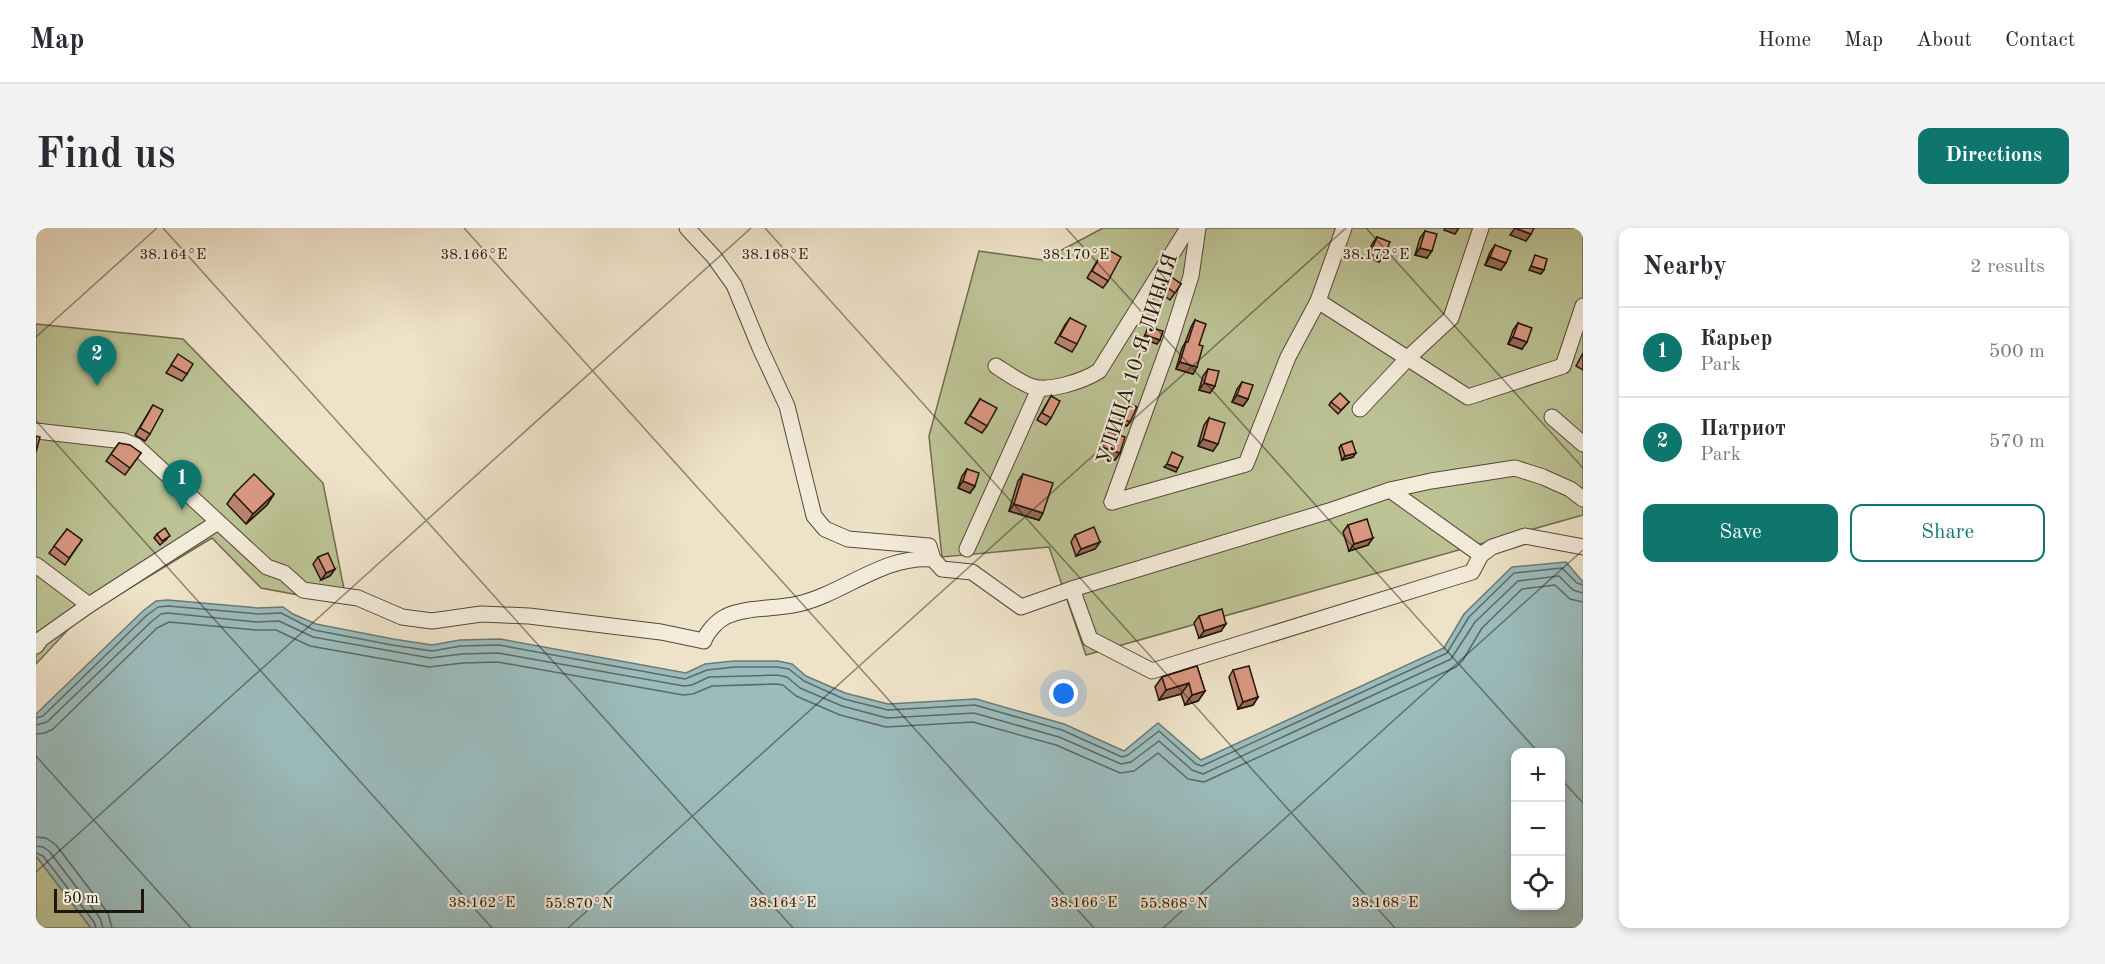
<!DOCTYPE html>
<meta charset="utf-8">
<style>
:root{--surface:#fff;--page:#f2f2f3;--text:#2b2b33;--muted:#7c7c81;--line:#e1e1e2;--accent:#0f766e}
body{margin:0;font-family:"Old Standard TT",serif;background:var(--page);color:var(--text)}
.controls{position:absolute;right:18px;bottom:18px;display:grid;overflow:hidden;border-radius:12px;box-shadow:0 3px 9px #0003}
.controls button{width:54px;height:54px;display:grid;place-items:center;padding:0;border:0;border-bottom:2px solid var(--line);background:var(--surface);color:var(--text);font:30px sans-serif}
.scale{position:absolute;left:18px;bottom:15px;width:90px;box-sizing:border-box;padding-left:6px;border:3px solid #20160a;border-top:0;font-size:16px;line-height:21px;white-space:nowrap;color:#20160a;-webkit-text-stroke:4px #f4ecdb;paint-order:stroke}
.you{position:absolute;left:1028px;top:466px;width:21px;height:21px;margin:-15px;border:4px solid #fff;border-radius:50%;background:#1a73e8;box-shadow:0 0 0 9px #1a73e833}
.badge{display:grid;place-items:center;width:39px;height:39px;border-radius:50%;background:var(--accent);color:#fff;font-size:20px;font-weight:700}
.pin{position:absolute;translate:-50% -50px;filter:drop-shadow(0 2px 3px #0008)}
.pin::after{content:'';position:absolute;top:32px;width:21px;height:18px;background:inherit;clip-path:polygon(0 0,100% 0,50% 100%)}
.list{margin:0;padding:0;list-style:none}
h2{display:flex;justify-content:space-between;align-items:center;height:78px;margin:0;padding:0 24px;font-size:26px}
h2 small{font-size:20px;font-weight:400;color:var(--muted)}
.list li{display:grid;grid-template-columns:39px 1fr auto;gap:18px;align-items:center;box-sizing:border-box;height:90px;padding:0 24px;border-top:2px solid var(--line)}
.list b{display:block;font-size:22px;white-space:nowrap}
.list p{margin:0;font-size:20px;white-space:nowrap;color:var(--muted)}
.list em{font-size:20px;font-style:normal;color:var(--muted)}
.actions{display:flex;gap:12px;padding:18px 24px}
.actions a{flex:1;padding:14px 0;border:2px solid var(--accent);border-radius:12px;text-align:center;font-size:21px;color:var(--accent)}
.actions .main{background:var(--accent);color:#fff}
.icon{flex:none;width:33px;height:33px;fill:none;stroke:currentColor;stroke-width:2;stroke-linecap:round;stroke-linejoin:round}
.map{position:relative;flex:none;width:1547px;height:700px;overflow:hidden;border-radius:12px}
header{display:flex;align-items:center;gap:36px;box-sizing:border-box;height:84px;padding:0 30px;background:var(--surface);border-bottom:2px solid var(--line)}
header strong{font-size:28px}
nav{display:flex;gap:33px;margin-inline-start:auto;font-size:21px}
.intro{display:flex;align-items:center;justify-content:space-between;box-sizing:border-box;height:144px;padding:0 36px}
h1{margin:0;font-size:42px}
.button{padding:15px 27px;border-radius:12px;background:var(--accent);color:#fff;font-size:21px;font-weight:700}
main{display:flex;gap:36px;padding:0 36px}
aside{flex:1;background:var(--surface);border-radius:12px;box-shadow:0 3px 9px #0003}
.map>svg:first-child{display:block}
.green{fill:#bcc294;stroke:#6e6c4f;stroke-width:1.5}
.water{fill:#9bbcbd;stroke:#6a7a75;stroke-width:1.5;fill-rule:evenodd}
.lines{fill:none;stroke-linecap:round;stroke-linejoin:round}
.shore{stroke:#5e6964;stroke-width:1.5}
.minor-casing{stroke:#54493a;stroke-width:17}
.minor{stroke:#f4ecdb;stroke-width:15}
.wall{fill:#bb826f;stroke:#20160a;stroke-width:1.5}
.shaded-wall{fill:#986a5a;stroke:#20160a;stroke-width:1.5}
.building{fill:#d99781;stroke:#20160a;stroke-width:1.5}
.ticks{fill:none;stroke:#20160a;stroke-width:1.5;stroke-opacity:0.45}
.labels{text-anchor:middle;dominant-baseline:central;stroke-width:4.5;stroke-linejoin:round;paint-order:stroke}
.street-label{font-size:21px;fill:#20160a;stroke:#f4ecdb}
.ticks-label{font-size:15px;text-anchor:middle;fill:#20160a;stroke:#f4ecdb;stroke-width:4.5;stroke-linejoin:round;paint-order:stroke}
</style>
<header>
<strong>Map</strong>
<nav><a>Home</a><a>Map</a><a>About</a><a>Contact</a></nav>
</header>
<div class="intro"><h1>Find us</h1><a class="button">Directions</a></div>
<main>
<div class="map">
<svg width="1547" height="700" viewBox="0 0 1547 700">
<rect width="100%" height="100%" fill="#eee2c8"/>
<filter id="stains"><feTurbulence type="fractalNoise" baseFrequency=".00333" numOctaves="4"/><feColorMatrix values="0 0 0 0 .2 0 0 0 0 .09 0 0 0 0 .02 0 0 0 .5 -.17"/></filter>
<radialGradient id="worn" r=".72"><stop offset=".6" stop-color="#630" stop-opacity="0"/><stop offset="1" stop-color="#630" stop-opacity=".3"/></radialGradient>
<g class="green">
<path d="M1067,0H1547V287L1050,427L1013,319L906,329L893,208L943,23L1007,32Z"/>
<path d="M0,96L147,111L287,255L311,376L225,360L176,310L41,392L0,436Z"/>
<path d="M0,628L55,700H0Z"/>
</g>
<path class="water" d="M1530,334L1547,354V700H55L0,628V486L107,383L120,373L132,372L222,380L247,379L257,386L280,396L357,411L396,417L424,412L464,411L650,445L669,436L698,433H742L756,436L770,448L809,465L852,476L940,471L1028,496L1088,523L1122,495L1165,532L1408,420L1428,386L1476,339ZM1524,524V678H1480V524Z"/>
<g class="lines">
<g class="shore">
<path d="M0,490L7,488L110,388L122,379L132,378L222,386L245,385L278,402L356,417L396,423L425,418L463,417L649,451L671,442L699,439H741L753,441L768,453L808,471L852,482L939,477L1026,502L1086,529L1092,527L1123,503L1160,536L1166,538L1411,425L1433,389L1478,345L1526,340L1541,355L1547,357"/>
<path d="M0,497L11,494L115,394L125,386L132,385L221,394L243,393L277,409L394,430L426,426L462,425L648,458L656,457L673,449L741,447L751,449L764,460L806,478L851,490L938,485L1023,509L1085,536L1095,534L1123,513L1156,542L1167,546L1415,431L1439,394L1482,353L1523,348L1537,362L1547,365"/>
<path d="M0,506L9,505L17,501L121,400L133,394L220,402H240L274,418L393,439L427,435L462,434L647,467L657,466L676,458L740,456L747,457L760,468L804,487L850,499L937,494L1020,517L1084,545L1098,543L1122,525L1152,551L1168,554L1420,439L1427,432L1446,400L1486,361L1519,357L1534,371L1547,374"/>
<path d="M0,609L10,610L20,617L72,685L76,700"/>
<path d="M0,618L7,619L13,623L64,690L67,700"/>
<path d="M0,625L7,628L58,694L60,700"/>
</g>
<defs>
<g id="minor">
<path d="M651,0L678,29L698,57L724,120L751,178L778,288L789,301L812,311L893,318L897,331L906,341L936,344L985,379L1036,361L1054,411L1116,443L1436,344L1445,327L1456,319L1489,308L1547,319"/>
<path d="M1282,73L1432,169L1527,138L1547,78"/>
<path d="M960,138C971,145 982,153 994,158C1012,165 1047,153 1063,143L1152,0"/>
<path d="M1324,181L1372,130L1415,90L1445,0"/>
<path d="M1516,189L1547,216"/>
<path d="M0,203L88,213L100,218L231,339L248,345L267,362L322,370L366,389L396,393L445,386L493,388L625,404L668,413C670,405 681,393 689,389C707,379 741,381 762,376C809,365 847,327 897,331"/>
<path d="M1354,262L1445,327"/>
<path d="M1076,274L1210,236L1252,129L1282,73L1308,0"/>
<path d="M1076,274L1134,114L1155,48L1162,0"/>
<path d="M931,321L1003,161"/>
<path d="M0,337L53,377L182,294"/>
<path d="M1036,361L1293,283L1354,262L1395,253L1479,240L1507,249L1534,261L1547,271"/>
<path d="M0,418L5,411L53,377"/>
</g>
</defs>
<use href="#minor" class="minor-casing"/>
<use href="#minor" class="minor"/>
</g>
<g class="wall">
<path d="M1389,3L1391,30L1379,27L1384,10Z"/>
<path d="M1341,9L1348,27L1343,34L1331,28L1336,16Z"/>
<path d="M1459,17L1465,42L1449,37L1454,24Z"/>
<path d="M1069,20L1072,53L1067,60L1051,50Z"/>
<path d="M1134,48L1145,56L1134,72L1123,64Z"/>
<path d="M1034,90L1041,116L1036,124L1019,115L1029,97Z"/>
<path d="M1159,92L1163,117L1157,146L1140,141L1146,120L1149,115L1155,99Z"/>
<path d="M1482,95L1486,121L1472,116L1477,102Z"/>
<path d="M1547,125V142L1540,138Z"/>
<path d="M142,127L151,146L146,153L130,145Z"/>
<path d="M1172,141L1179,158L1174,165L1163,162L1167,148Z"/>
<path d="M1206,154L1212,171L1207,178L1196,174L1201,161Z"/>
<path d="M1015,168V190L1010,197L1001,192Z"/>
<path d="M944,171L951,198L946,205L929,195Z"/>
<path d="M1295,174H1313L1302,186L1293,177Z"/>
<path d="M1092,175L1094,194L1091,198L1083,194Z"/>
<path d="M117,177L114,206L109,213L99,207Z"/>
<path d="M1173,190L1177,223L1162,218L1168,197Z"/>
<path d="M1071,203L1084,225L1079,232L1061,226L1066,210Z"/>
<path d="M83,215L105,225L89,247L70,233Z"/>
<path d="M1305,217L1317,229L1306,232L1303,220Z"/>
<path d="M931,241L939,258L934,265L922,260L926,248Z"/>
<path d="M987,246L1007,285L1003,292L973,283L982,253Z"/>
<path d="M198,266H238L231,277L210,296L191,276Z"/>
<path d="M1312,297L1332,317L1313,323L1307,304Z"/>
<path d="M31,301L46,312L29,337L13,325Z"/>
<path d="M121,306L131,311L124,317L118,310Z"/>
<path d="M1039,307L1064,314L1059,321L1040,328L1035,314Z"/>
<path d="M282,329L299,341L294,348L285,352L277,336Z"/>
<path d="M1163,388L1185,403L1163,410L1158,395Z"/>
<path d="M1161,438L1169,463L1162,473L1149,477L1145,466L1123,472L1119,459L1126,449Z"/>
<path d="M1197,442L1222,469L1217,477L1202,481L1193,449Z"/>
</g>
<g class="shaded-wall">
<path d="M1409,0H1423L1419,6L1408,2Z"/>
<path d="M1479,0L1495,6L1490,13L1474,7Z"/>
<path d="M1384,20L1396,23L1391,30L1379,27Z"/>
<path d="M1336,21L1348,27L1343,34L1331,28Z"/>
<path d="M1454,29L1470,35L1465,42L1449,37Z"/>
<path d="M1495,38L1508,42L1505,46L1493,42Z"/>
<path d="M1109,107L1124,112L1121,116L1107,111Z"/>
<path d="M1477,109L1491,114L1486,121L1472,116Z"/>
<path d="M1144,134L1161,139L1157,146L1140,141Z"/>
<path d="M1168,155L1179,158L1174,165L1163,162Z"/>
<path d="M1201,167L1212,171L1207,178L1196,174Z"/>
<path d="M1167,211L1182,216L1177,223L1162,218Z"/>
<path d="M1066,219L1084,225L1079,232L1061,226Z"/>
<path d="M1320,225L1317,229L1306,232L1309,228Z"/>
<path d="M1131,236L1142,240L1140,244L1128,239Z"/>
<path d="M927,253L939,258L934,265L922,260Z"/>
<path d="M238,266L231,277L210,296L217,286Z"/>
<path d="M978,276L1007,285L1003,292L973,283Z"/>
<path d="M1337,310L1332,317L1313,323L1318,316Z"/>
<path d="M1064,314L1059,321L1040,328L1045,321Z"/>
<path d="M299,341L294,348L285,352L290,345Z"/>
<path d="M1190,396L1185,403L1163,410L1168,403Z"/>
<path d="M1153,455L1145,466L1123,472L1130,462Z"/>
<path d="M1169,463L1162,473L1149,477L1156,467Z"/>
<path d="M1222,469L1217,477L1202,481L1207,474Z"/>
</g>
<g class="building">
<path d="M1479,0H1498L1495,6Z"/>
<path d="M1389,3L1401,6L1396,23L1384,20Z"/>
<path d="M1341,9L1354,14L1348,27L1336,21Z"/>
<path d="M1459,17L1475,23L1470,35L1454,29Z"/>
<path d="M1069,20L1085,29L1072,53L1056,43Z"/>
<path d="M1499,27L1511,31L1508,42L1495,38Z"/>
<path d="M1134,48L1145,56L1139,65L1128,57Z"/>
<path d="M1034,90L1050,98L1041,116L1024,108Z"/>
<path d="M1159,92L1170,96L1163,117L1167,118L1161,139L1144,134L1150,114H1152Z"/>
<path d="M1482,95L1496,100L1491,114L1477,109Z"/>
<path d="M1112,99L1127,103L1124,112L1109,107Z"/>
<path d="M142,126L157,136L151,146L135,137Z"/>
<path d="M1172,141L1183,143L1179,158L1168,155Z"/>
<path d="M1206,154L1217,157L1212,171L1201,167Z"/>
<path d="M1304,165L1313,174L1305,182L1295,174Z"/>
<path d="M1015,168L1024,173L1015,190L1006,185Z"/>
<path d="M944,171L961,180L951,198L934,188Z"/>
<path d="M1092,175L1101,179L1094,194L1085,190Z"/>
<path d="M117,177L127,182L114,206L104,200Z"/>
<path d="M1173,190L1189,195L1182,216L1167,211Z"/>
<path d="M1071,203L1089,209L1084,225L1066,219Z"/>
<path d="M0,208L4,209L0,224Z"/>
<path d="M1316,213L1320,225L1309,228L1305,217Z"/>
<path d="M83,215L94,217L105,225L94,240L75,226Z"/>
<path d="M1136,224L1147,229L1142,240L1131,236Z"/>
<path d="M931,241L943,245L939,258L927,253Z"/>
<path d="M218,246L238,266L217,286L198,266Z"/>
<path d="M987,246L1017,255L1007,285L978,276Z"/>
<path d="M1331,291L1337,310L1318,316L1312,297Z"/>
<path d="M1058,299L1064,314L1045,321L1039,307Z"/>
<path d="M129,300L134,308L126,313L121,306Z"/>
<path d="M31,301L46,312L33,330L18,318Z"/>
<path d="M292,325L299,341L290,345L282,329Z"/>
<path d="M1186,381L1190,396L1168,403L1163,388Z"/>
<path d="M1161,438L1169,463L1156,467L1153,455L1130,462L1126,449Z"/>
<path d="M1213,438L1222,469L1207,474L1197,442Z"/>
</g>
<path class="ticks" d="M127,0L757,700M428,0L1058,700M729,0L1359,700M1030,0L1502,524M1330,0L1547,240M0,109L121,0M0,193L456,700M0,528L155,700M1524,550L1547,575M0,644L715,0M532,700L1310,0M1127,700L1547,322"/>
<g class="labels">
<g class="street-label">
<text transform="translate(1102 131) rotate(-72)">УЛИЦА 10-Я ЛИНИЯ</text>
</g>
</g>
<g class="ticks-label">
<text x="137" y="31">38.164°E</text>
<text x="438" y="31">38.166°E</text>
<text x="1040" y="31">38.170°E</text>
<text x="1340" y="31">38.172°E</text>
<text x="739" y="31">38.168°E</text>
<text x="446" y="679">38.162°E</text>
<text x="747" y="679">38.164°E</text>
<text x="1048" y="679">38.166°E</text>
<text x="1349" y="679">38.168°E</text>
<text x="543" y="680">55.870°N</text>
<text x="1138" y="680">55.868°N</text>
</g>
<rect width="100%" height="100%" filter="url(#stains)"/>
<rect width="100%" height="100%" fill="url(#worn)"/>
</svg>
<div class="controls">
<button>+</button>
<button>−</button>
<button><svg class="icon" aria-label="locate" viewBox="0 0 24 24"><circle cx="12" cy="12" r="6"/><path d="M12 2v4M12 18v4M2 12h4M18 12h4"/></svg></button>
</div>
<div class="scale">50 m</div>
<div class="you"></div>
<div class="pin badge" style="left:146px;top:282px">1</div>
<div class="pin badge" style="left:61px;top:158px">2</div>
</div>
<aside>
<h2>Nearby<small>2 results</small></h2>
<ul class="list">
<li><span class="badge">1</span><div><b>Карьер</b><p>Park</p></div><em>500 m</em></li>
<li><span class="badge">2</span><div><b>Патриот</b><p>Park</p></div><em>570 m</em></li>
</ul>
<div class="actions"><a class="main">Save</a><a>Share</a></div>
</aside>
</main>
